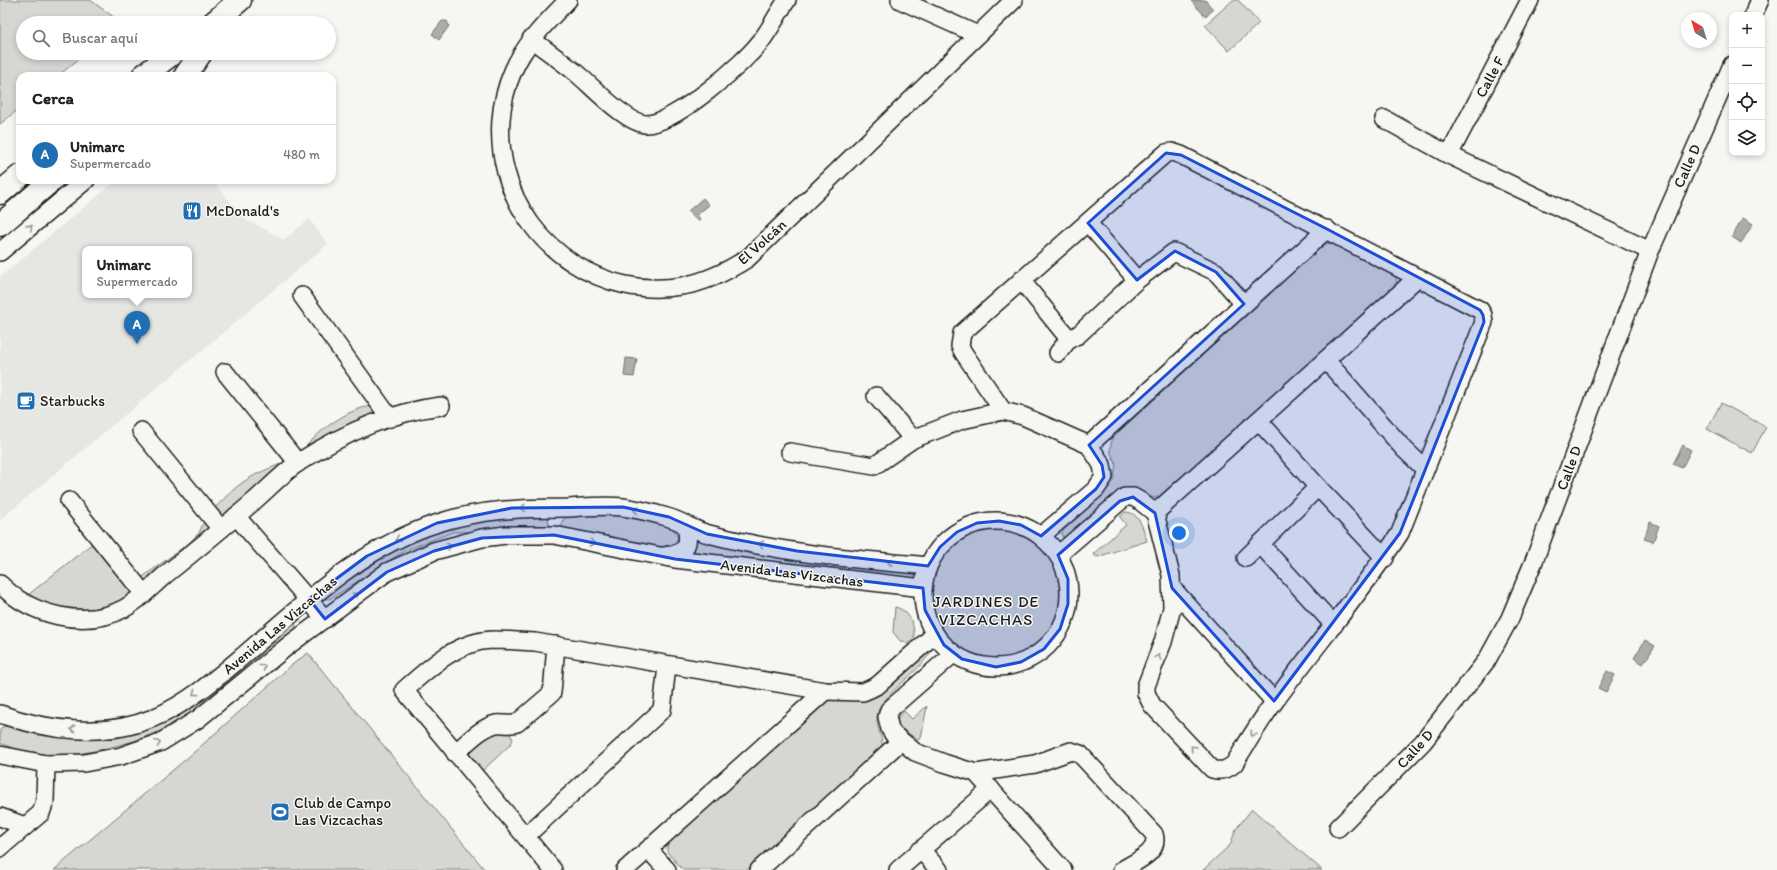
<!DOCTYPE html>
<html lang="es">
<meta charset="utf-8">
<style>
:root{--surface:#fff;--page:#f2f2f2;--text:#222;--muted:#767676;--line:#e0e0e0;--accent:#1f6fb2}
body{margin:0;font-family:Itim,sans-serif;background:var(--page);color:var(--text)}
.controls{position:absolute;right:12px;top:12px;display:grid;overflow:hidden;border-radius:8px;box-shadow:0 2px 6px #0003}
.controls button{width:36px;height:36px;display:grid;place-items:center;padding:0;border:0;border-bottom:1px solid var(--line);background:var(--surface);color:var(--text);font:20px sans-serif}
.compass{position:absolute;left:1681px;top:12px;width:36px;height:36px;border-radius:50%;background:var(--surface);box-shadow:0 2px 6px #0003;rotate:322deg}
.you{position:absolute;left:1179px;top:533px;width:14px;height:14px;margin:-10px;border:3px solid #fff;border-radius:50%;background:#1a73e8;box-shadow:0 0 0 6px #1a73e833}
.badge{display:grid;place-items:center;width:26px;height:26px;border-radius:50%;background:var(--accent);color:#fff;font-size:13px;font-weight:700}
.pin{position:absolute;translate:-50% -33px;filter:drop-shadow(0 1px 2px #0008)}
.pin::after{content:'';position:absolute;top:21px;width:14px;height:12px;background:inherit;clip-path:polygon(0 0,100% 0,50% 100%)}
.popup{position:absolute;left:82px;top:246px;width:110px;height:52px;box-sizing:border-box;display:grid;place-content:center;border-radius:8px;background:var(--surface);filter:drop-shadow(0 1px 3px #0005);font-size:13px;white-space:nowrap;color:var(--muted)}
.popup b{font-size:15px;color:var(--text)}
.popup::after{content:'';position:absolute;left:50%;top:100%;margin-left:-8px;border:8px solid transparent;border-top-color:var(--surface)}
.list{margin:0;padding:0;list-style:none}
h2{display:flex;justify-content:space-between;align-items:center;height:52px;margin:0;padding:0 16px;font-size:17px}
h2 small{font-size:13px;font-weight:400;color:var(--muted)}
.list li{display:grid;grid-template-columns:26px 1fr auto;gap:12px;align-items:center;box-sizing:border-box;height:60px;padding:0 16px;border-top:1px solid var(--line)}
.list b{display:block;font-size:15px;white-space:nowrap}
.list p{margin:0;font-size:13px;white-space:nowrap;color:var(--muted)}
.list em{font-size:13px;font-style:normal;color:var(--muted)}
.icon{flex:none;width:22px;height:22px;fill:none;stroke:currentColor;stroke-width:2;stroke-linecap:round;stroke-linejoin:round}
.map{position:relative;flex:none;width:1777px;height:870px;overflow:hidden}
.search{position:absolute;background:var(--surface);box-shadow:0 2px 6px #0003;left:16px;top:16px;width:320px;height:44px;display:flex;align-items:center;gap:10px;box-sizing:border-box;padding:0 14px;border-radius:22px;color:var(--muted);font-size:15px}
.panel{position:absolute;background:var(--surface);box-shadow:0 2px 6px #0003;left:16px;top:72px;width:320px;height:112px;border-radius:12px}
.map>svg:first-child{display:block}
.built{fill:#e6e6e2;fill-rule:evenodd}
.green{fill:#d6d6d2;stroke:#797977}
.water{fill:#acaca9;stroke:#727271}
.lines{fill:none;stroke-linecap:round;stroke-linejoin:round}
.minor-casing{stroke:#1c1c1c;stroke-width:20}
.primary-casing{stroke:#1c1c1c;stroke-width:25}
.minor{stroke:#f6f6f2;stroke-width:17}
.primary{stroke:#f6f6f2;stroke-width:22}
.oneway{stroke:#949492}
.marked{fill:#1d4ed8;fill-opacity:0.2;stroke:#1d4ed8;stroke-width:3;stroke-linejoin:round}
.labels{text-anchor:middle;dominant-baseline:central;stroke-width:3;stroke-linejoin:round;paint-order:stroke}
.street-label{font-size:15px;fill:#1c1c1c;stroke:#f6f6f2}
.poi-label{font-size:15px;fill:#1c1c1c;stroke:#f6f6f2;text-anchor:start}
.neighbourhood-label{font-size:16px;letter-spacing:1px;fill:#1c1c1c;stroke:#f6f6f2}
</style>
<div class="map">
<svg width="1777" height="870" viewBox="0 0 1777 870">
<rect width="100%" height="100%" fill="#f6f6f2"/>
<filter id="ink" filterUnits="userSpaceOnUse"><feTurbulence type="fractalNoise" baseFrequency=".025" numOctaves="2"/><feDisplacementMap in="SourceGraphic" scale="8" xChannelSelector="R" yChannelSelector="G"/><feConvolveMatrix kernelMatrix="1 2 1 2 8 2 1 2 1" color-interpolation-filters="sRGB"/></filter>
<g filter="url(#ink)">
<path class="built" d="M117,180H212L248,222L250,221L284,240L309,219L328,244L0,520V277ZM85,249H189V295H85Z"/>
<g class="green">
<path d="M0,0H90L122,23H23V53H86L58,76H20V108L0,124Z"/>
<path d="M1233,0H1238L1259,23L1229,51L1205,25Z"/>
<path d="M1334,243L1396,277L1397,288L1166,495L1153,498L1134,489L1069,536L1062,537V532L1108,489L1114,477L1116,464L1110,451L1112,438L1324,244Z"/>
<path d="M1721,403L1766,427L1752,453L1707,429Z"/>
<path d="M374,406L379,414L301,454C312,436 338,416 359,409C363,407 369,407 374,406Z"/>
<path d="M286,462L223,520L215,508C240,481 251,475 286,462Z"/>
<path d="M551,512L548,521L552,530L453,532L406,550L330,599H325L327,595L402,545L451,526Z"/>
<path d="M1125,512C1140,512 1143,529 1147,541L1097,557L1093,554L1126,525L1120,517Z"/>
<path d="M602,513L668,525L675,531L678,538L673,546L660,550L562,531V521L568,516Z"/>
<path d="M205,519L213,528L144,585L140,579L189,543L199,533Z"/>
<circle cx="997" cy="593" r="65"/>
<path d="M689,536L917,572L920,575L915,581L683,551Z"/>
<path d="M94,542L136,592L126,600L112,605L82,611L47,606L28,595Z"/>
<path d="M895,607C909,610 915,624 914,638L907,644L903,640L901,642L893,632Z"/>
<path d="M290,623L295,624L297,631L195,712L171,727L134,741L100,750L59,757L23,752L0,743V730L4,726L30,731L133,728Z"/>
<path d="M931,651C920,673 879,695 877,717C876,728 883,735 882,747L747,870H683L667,852L668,838L827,696L843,695L919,655Z"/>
<path d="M308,653L485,870H54L192,754L293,664Z"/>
<path d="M927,706L921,738L918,740L899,727L897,719L904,711L912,719Z"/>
<path d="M499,731L510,734L513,739L510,745L482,771L468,753L492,733Z"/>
<path d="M1252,809L1322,870H1203L1230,845L1236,829Z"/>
</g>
<g class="water">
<path d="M1205,0L1213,9L1206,17L1191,1Z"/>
<path d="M442,21H447L449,26L439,40L432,34Z"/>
<path d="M703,198L709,205L697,215L700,219L697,221L688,211Z"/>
<path d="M1743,218L1753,224L1741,243L1732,237Z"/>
<path d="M626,358L637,359L634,377L624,376Z"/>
<path d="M1683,445L1691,450L1682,468L1673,464Z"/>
<path d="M1650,522L1659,526L1653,542L1644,539Z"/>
<path d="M1645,640L1655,646L1643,664L1634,658Z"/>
<path d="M1607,671L1615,675L1606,692L1598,688Z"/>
</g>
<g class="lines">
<defs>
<g id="minor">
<path d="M568,0C547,22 525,43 513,71C499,103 497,139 506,172C526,248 604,300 682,286C706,282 728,271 748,258L1014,0"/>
<path d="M900,0L978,35"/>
<path d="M1753,15L1760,0"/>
<path d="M531,39C546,50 561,61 575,72C591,85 625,122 645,124C672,126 745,63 761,41C771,28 778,13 787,0"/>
<path d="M1384,119L1449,155L1650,251"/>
<path d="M1449,155L1530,0"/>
<path d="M1088,223L1137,280"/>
<path d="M0,252L86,180"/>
<path d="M1021,280L1069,339"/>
<path d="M302,296L390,418"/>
<path d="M1058,353L1069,339L1078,335L1137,280L1174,252L1216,272L1244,304"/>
<path d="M1326,360L1403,448L1425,469"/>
<path d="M225,372L298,463"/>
<path d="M876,396L913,439"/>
<path d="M1003,411L963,352L960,346L962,333L1166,153L1172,152L1181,155L1480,310L1483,315L1484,322L1400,533C1362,592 1316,645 1275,701C1260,721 1247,743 1234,764C1227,770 1221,772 1212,769L1152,705L1146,693V686L1163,642L1172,608L1171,575L1155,513L1140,501L1133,497H1125L1058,555"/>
<path d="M141,431L221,529"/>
<path d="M1089,445L1327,229"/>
<path d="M790,452L874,466L913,439L962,420L1003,411L1023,416L1089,445L1102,465L1104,477L1096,489L1041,536"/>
<path d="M1318,487L1385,558"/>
<path d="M69,501L144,594"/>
<path d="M1155,513L1418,277"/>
<path d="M236,516L325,619"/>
<circle cx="996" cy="594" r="73"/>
<path d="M1260,544L1334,625"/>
<path d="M664,556C685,553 692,546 685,524"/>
<path d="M1246,558L1318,487L1259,421"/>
<path d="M0,584C30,615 85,630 125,608C140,600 152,586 165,575C195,551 224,527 253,502C268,489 283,473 299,462C341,435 391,412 441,406"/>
<path d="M1172,588L1274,701"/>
<path d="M953,654L889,710L887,717L890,729L893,734L915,752L944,763L976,773L1035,764L1071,751L1080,754L1154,834C1160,853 1136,861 1122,870"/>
<path d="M0,714C47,731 106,738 153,718C187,704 217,678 244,655C304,604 361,547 438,523C481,509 523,508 568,508C586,507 605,505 623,507C637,509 653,513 667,517C682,521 695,531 709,534C780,553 855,559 928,566"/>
<path d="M455,753C467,743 480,728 496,724C503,723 510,726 517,723L552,693L556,645"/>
<path d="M0,755L46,764L84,763L121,756L161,742L198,719L289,645L387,572L434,551L482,538L506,535H554L675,559L923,588"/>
<path d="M976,773L1063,870"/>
<path d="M0,817L25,826"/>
<path d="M1338,828L1423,742L1487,660L1510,618L1534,561L1650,251L1732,65"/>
<path d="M526,836L662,710L667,666"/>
<path d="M0,848L41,813L45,801L46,764"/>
<path d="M649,850L667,870"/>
<path d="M921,850L939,870"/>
<path d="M553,870L404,690C429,668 457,641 492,640C507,640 521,641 535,642L825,691L863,692L870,689L878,685L935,634"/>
<path d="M625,870L825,691"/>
<path d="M759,870L901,741"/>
<path d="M898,870L991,789"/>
</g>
<g id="primary">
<path d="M213,23L240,0"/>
<path d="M143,76L173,53"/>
<path d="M185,76L201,53"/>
<path d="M0,193L20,176"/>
<path d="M0,225L52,180"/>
</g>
</defs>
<use href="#minor" class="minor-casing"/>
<use href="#primary" class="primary-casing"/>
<use href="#minor" class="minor"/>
<use href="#primary" class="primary"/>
</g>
<defs><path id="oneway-chevron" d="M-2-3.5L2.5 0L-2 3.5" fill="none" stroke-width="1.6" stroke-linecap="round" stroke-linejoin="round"/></defs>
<g class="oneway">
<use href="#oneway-chevron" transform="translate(30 227) rotate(-40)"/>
<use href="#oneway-chevron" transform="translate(523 508) rotate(177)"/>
<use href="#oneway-chevron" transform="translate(636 510) rotate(-168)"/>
<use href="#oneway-chevron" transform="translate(398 539) rotate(155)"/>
<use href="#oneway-chevron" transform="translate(592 543) rotate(11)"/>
<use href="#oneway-chevron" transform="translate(761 544) rotate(-169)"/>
<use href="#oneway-chevron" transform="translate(449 546) rotate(-17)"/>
<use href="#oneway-chevron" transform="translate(890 562) rotate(-174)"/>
<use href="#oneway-chevron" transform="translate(356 595) rotate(-37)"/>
<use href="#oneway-chevron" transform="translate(1158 657) rotate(-69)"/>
<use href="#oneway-chevron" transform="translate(263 667) rotate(-39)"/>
<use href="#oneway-chevron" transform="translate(195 693) rotate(144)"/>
<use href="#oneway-chevron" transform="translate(73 729) rotate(-178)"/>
<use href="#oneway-chevron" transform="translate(1253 734) rotate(123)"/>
<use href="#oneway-chevron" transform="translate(158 743) rotate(-23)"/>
<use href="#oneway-chevron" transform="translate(1193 748) rotate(-133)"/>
</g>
</g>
<path class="marked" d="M1166,153L1181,155L1327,229L1480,310L1483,315L1484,322L1400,533L1274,701L1172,588L1155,513L1133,497L1120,501L1058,555L1068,579V604L1060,629L1044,649L1021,662L996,667L962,659L944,645L925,610L923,588L675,559L554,535L482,538L434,551L387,572L325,619L309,599L367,556L437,523L512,508L623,507L669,517L707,534L797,551L928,566L940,547L957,532L977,523L999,521L1021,525L1041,536L1096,489L1104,477L1102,465L1089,445L1244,304L1216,272L1175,251L1137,280L1088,223Z"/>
<defs>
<symbol id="restaurant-square" viewBox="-11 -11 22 22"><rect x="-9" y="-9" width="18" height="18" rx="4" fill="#1f6fb2" stroke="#f6f6f2"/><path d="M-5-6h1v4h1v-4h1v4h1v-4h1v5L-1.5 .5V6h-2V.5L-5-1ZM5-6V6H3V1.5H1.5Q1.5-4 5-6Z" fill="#fff"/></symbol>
<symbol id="cafe-square" viewBox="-11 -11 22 22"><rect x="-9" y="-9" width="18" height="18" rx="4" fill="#1f6fb2" stroke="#f6f6f2"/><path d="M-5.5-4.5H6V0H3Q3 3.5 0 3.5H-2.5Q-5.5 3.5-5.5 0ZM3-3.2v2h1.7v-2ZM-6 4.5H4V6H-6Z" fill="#fff"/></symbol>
<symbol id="stadium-square" viewBox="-11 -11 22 22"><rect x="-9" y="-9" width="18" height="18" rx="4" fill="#1f6fb2" stroke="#f6f6f2"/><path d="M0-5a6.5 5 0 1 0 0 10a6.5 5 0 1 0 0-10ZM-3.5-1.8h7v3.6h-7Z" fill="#fff"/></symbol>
</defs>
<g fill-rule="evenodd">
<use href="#restaurant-square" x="181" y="200" width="22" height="22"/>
<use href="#cafe-square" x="15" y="390" width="22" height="22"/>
<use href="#stadium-square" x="269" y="801" width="22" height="22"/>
</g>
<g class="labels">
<g class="street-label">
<text transform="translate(1490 77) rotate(-62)">Calle F</text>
<text transform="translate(1687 166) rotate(-66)">Calle D</text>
<text transform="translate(762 242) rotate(-42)">El Volcán</text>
<text transform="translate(1569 468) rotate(-70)">Calle D</text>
<text transform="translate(792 573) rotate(7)">Avenida Las Vizcachas</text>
<text transform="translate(280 625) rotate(-40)">Avenida Las Vizcachas</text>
<text transform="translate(1415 749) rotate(-48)">Calle D</text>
</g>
<g class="poi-label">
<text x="206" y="211">McDonald's</text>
<text x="40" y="401">Starbucks</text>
<text x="294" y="803">Club de Campo<tspan x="294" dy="17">Las Vizcachas</tspan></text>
</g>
<g class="neighbourhood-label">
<text x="986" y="601">JARDINES DE<tspan x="986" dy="18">VIZCACHAS</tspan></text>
</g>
</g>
</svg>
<div class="controls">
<button>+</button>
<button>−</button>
<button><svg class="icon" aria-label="locate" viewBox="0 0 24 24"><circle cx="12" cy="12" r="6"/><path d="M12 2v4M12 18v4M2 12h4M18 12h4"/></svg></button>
<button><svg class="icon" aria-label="layers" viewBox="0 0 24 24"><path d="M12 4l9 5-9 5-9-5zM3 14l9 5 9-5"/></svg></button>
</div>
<svg class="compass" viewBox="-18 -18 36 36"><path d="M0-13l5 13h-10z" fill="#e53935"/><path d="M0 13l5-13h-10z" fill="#767676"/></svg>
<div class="you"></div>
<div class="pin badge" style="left:137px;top:344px">A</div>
<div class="popup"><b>Unimarc</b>Supermercado</div>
<div class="search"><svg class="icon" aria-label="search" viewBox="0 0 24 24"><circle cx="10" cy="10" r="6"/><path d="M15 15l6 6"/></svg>Buscar aquí</div>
<section class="panel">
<h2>Cerca<small></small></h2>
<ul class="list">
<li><span class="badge">A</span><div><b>Unimarc</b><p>Supermercado</p></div><em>480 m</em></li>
</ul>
</section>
</div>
